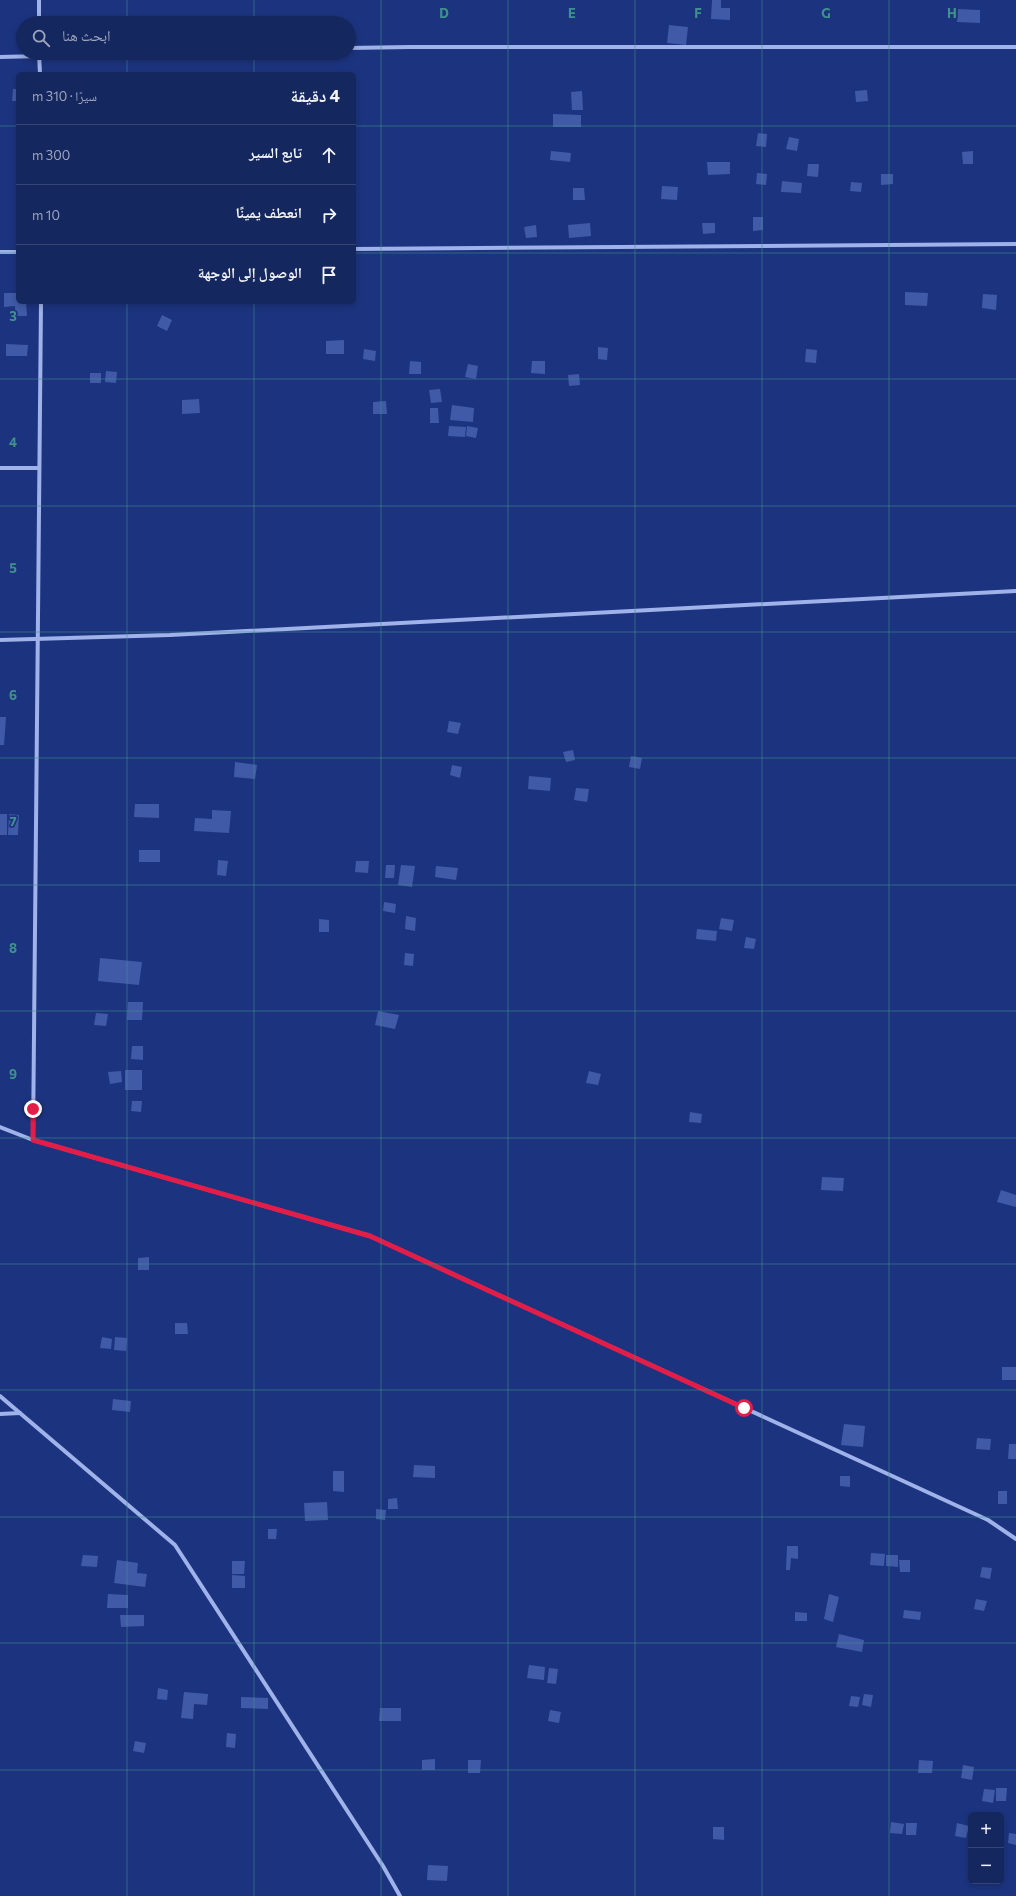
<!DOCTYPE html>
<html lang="ar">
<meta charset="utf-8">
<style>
:root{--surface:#15275f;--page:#223368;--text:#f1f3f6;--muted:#9da5bd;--line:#344474}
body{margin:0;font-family:Commissioner,"Noto Naskh Arabic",sans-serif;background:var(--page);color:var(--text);direction:rtl}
.controls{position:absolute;right:12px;bottom:12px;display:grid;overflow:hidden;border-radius:6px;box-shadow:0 2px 6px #0003}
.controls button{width:36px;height:36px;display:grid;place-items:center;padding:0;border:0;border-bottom:1px solid var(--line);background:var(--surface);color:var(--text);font:20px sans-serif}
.stop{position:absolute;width:12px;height:12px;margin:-9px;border:3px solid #e11d48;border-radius:50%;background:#fff}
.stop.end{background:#e11d48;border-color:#fff;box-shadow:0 1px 4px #0008}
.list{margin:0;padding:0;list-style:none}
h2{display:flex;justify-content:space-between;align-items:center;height:52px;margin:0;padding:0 16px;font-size:17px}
h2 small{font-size:13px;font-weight:400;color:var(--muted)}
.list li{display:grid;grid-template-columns:26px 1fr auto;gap:12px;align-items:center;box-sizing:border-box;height:60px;padding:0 16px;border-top:1px solid var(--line)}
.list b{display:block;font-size:15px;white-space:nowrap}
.list em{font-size:13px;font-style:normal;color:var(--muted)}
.icon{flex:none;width:22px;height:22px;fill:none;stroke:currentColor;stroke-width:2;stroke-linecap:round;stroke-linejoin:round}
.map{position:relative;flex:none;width:1016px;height:1896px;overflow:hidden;direction:ltr}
.search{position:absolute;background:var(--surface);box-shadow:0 2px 6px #0003;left:16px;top:16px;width:340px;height:44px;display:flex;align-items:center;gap:10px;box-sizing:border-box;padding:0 14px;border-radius:22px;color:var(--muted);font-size:15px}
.panel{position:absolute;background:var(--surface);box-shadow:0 2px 6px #0003;left:16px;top:72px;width:340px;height:232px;border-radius:6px;direction:rtl}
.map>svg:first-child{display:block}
.building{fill:#405aa7}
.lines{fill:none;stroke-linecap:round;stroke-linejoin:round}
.minor{stroke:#9fb2e9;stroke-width:4}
.route{stroke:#e11d48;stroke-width:5}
.grid{fill:none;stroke:#3f918b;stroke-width:1;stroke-opacity:0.55}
.grid-label{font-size:13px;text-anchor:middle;font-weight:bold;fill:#3f918b;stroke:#1c347f;stroke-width:3.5;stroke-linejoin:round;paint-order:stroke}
</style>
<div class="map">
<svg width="1016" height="1896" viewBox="0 0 1016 1896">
<rect width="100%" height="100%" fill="#1c347f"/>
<g class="building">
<path d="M712,0H721V8H730V20L711,19Z"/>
<path d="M958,9L980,10V23L957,22Z"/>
<path d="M669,25L688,27L686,45L667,43Z"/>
<path d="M13,89H18V101H12Z"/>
<path d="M867,90L868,101L856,102L855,91Z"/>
<path d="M582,91L583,110H572L571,92Z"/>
<path d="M553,114L581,115V127H553Z"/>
<path d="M758,133L767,134L766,147L756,146Z"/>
<path d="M789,137L799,139L797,151L786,149Z"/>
<path d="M551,151L571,153L570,162L550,160Z"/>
<path d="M973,151V164H963L962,152Z"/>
<path d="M707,162H730V174L708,175Z"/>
<path d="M808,164H819L818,177L807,176Z"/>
<path d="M757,173L767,174L766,185L756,184Z"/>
<path d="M881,174H893V184L881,185Z"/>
<path d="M782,181L802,183L801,193L781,192Z"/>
<path d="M851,182L862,183L861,192L850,191Z"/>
<path d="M662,186L678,187L677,200L661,199Z"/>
<path d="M573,188H584L585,200H573Z"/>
<path d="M753,217H763V230L753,231Z"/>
<path d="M590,223L591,236L569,238L568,225Z"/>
<path d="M702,223H715V233L703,234Z"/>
<path d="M536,225L537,237L526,238L524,227Z"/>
<path d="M905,292L928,293L927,306L905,305Z"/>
<path d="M4,293H18V302H26L27,316H15V306L4,307Z"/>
<path d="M983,294L997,295L996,310L982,308Z"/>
<path d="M162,315L172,320L167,331L157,326Z"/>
<path d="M344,340V354H326V341Z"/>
<path d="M6,344L28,345L27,356H6Z"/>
<path d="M598,347L608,348L607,360L598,359Z"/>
<path d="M364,349L376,351L375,361L363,359Z"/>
<path d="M806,349L817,350L816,363L805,362Z"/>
<path d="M410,361L421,362V374H409Z"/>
<path d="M532,361H545V374L531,373Z"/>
<path d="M468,364L478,366L476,379L465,377Z"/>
<path d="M106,371L117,372L116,383L105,382Z"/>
<rect x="90" y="373" width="11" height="10"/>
<path d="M579,374L580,385L569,386L568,375Z"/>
<path d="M440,389L442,402L431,403L429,390Z"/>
<path d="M199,399L200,413L182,414V400Z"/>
<path d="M386,401L387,414H373V402Z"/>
<path d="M452,405L474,408L473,422L450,420Z"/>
<path d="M430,408H438L439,423H430Z"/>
<path d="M449,426L466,427L465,437L448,436Z"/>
<path d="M467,426L478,428L476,438L466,436Z"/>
<path d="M0,717H6L4,745H0Z"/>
<path d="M449,721L461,723L458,734L447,732Z"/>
<path d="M573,750L575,760L566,762L563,752Z"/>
<path d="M631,756L642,758L640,769L629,767Z"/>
<path d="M235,762L257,765L255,779L234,777Z"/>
<path d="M452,765L462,767L460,778L450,775Z"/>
<path d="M529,776L551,778L550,791L528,789Z"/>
<path d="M576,788L589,789L587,802L574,800Z"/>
<path d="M135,804H159V818L134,817Z"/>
<path d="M212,810L231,811L229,833L194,831L195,818L212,819Z"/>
<rect x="0" y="814" width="7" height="21"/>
<path d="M9,814L19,815L18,835H8Z"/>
<rect x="139" y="850" width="21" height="12"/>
<path d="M218,860L228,861L226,876L217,875Z"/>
<path d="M356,861H369L368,873L355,872Z"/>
<path d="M386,865H395L394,878H385Z"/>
<path d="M401,865L415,866L412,887L398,885Z"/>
<path d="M436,866L458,868L456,880L435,877Z"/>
<path d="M384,902L396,904L395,913L383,911Z"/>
<path d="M406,916L416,918L415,931L405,929Z"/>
<path d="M721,918L734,920L732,931L719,929Z"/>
<path d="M319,919L329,920V932H319Z"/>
<path d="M697,929L717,931L716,941L696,939Z"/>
<path d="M746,937L756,939L754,949L744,948Z"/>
<path d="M405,953L414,954L413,966L404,965Z"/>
<path d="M100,958L142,962L139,985L98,981Z"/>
<path d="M128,1002H143L142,1020H127Z"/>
<path d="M378,1011L399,1015L395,1029L375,1025Z"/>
<path d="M96,1013L108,1014L106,1026L94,1025Z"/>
<path d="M132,1046H143V1060L131,1059Z"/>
<rect x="125" y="1070" width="17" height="20"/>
<path d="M121,1071L122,1082L110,1084L108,1072Z"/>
<path d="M589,1071L601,1074L598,1085L586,1083Z"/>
<path d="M132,1101H142L141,1112L131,1111Z"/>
<path d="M690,1112L702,1114L701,1123L689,1122Z"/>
<path d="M822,1177L844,1178L843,1191L821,1190Z"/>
<path d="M1001,1190L1016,1195V1207L997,1202Z"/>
<path d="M149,1257V1270H138V1258Z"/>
<path d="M175,1323H187L188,1334H175Z"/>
<path d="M102,1337L112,1339L111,1349L100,1348Z"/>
<path d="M115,1337L127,1338L126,1351L114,1350Z"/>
<rect x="1002" y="1367" width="14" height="13"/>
<path d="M113,1399L131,1401L130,1412L112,1410Z"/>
<path d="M844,1424L865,1426L863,1447L841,1445Z"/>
<path d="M977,1438L991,1439L990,1450L976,1449Z"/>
<path d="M1009,1444H1016V1459H1008Z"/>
<path d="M414,1465L435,1466V1478L413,1477Z"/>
<path d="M333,1471H344V1492L333,1491Z"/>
<path d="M840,1476H850V1487L840,1486Z"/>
<rect x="998" y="1491" width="9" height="13"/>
<path d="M397,1498L398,1509H388V1499Z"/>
<path d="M327,1502L328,1520L305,1521L304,1503Z"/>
<path d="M376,1509L386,1510L385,1520L376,1519Z"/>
<path d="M268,1529H277L276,1539H268Z"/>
<path d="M787,1546H798V1559L791,1558L790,1570H786Z"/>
<path d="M871,1553L885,1554L884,1566L870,1565Z"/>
<path d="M83,1555L98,1556L97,1567L81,1566Z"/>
<path d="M886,1555H898V1567L886,1566Z"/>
<path d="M117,1560L138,1563L137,1573L147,1574L145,1587L114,1583Z"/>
<path d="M899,1560H910V1572H900Z"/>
<path d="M232,1561H245L244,1574H232Z"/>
<path d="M982,1567L992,1568L990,1579L980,1577Z"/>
<path d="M232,1575L245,1576V1588H232Z"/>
<path d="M108,1594L128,1595V1608H107Z"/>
<path d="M829,1594L839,1597L833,1622L824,1619Z"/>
<path d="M976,1599L987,1601L984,1611L974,1609Z"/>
<path d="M904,1610L921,1612L920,1620L903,1618Z"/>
<path d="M795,1612L807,1613V1621H795Z"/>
<path d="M120,1615H144V1626L121,1627Z"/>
<path d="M839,1634L864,1640L862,1652L836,1647Z"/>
<path d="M529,1665L545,1667L544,1680L527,1678Z"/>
<path d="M549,1668L558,1669L556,1684L547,1683Z"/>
<path d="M158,1688L168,1690L167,1700L157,1699Z"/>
<path d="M184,1692L208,1694L207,1705L194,1704L193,1719L181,1718Z"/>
<path d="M864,1694L873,1695L871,1707L862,1705Z"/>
<path d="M851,1696L860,1697L858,1707L849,1706Z"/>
<path d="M241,1697L268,1698V1709L241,1708Z"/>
<path d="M380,1708H401V1721H379Z"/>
<path d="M550,1710L561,1712L559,1723L548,1721Z"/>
<path d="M227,1733L236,1734L235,1748L226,1747Z"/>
<path d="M135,1741L146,1743L144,1753L133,1751Z"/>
<path d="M435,1759V1770H422V1760Z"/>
<path d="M468,1760H481L480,1773H468Z"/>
<path d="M919,1760L933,1761L932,1773H918Z"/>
<path d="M963,1765L974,1767L972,1780L961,1778Z"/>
<path d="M996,1788H1007L1006,1801H996Z"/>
<path d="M984,1789L995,1790L993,1803L982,1801Z"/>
<path d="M891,1822L904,1824L902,1834L890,1833Z"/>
<path d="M906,1823H917L916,1835H906Z"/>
<path d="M957,1823L969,1826L966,1838L955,1836Z"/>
<path d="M713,1827H724V1840L713,1839Z"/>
<path d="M1009,1833L1016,1834V1845L1008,1843Z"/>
<path d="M428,1865L448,1866L447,1881L427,1880Z"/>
</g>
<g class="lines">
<g class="minor">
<path d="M39,0V23"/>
<path d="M349,48L409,47H1016"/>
<path d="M39,53L40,74"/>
<path d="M0,57L164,53"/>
<path d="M354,249L1016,244"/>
<path d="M0,252H18"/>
<path d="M0,468H39"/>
<path d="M0,640L170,635L1016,591"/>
<path d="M0,1127L33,1140L370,1236L988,1520L1016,1539"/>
<path d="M33,1140L41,302"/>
<path d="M0,1396L175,1545L383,1866L400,1896"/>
<path d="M0,1414L20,1413"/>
</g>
</g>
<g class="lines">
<path class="route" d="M33,1109V1140L370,1236L744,1408"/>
</g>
<path class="grid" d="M127,0V23M254,0V23M381,0V1896M508,0V1896M635,0V1896M762,0V1896M889,0V1896M127,53V74M254,53V74M0,126H18M354,126H1016M0,253H18M354,253H1016M127,302V1896M254,302V1896M0,379H1016M0,506H1016M0,632H1016M0,758H1016M0,885H1016M0,1011H1016M0,1138H1016M0,1264H1016M0,1390H1016M0,1517H1016M0,1643H1016M0,1770H1016"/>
<g class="grid-label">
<text x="444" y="18">D</text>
<text x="572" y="18">E</text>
<text x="698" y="18">F</text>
<text x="826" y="18">G</text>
<text x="952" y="18">H</text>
<text x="13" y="321">3</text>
<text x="13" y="447">4</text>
<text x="13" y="573">5</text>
<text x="13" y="700">6</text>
<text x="13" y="826">7</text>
<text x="13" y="953">8</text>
<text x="13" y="1079">9</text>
</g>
</svg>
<div class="controls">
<button>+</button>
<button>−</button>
</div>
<div class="stop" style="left:744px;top:1408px"></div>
<div class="stop end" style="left:33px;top:1109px"></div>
<div class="search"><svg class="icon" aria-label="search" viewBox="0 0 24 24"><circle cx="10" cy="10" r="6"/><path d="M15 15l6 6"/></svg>ابحث هنا</div>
<section class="panel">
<h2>4 دقيقة<small>سيرًا · 310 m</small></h2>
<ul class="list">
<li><svg class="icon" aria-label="ahead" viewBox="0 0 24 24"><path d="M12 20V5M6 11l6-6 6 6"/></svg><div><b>تابع السير</b></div><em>300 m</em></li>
<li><svg class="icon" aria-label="right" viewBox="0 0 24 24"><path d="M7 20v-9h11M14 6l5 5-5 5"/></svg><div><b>انعطف يمينًا</b></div><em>10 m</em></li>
<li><svg class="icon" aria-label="arrive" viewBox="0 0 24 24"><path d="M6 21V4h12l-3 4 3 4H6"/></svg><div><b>الوصول إلى الوجهة</b></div></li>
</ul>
</section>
</div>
